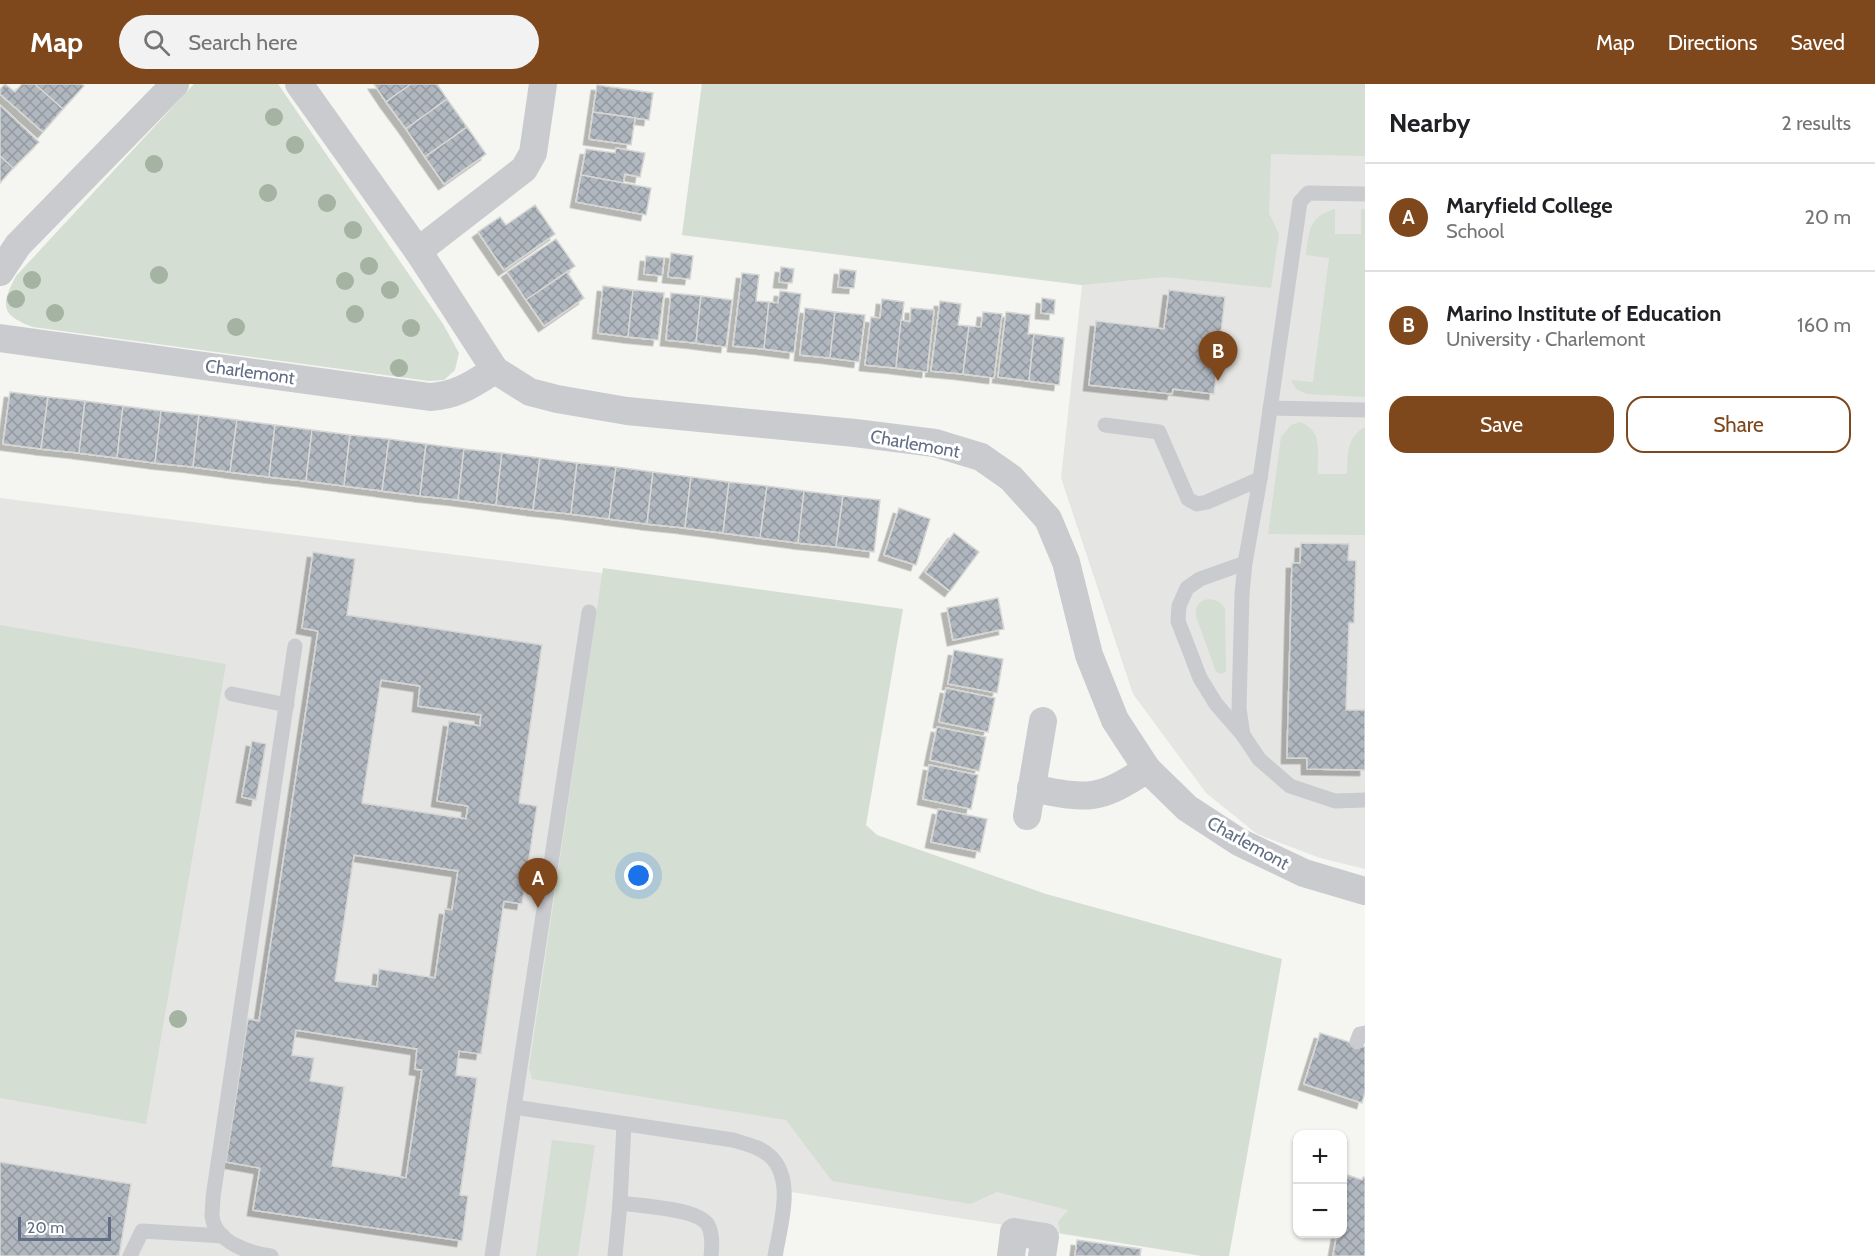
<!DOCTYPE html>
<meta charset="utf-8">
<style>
:root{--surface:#fff;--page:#f2f2f2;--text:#202124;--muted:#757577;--line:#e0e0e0;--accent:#7f471c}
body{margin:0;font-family:Cabin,sans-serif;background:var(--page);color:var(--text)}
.controls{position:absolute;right:18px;bottom:18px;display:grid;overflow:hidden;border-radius:12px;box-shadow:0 2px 4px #0004}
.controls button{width:54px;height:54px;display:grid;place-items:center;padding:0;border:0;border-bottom:2px solid var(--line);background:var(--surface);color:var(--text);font:30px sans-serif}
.scale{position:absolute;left:18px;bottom:15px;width:93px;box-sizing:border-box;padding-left:6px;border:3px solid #616e85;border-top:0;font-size:16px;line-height:21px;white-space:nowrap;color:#616e85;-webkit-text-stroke:4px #fff;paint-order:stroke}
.you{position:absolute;left:639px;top:792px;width:21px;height:21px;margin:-15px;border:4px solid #fff;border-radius:50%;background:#1a73e8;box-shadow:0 0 0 9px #1a73e833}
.badge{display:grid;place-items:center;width:39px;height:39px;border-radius:50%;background:var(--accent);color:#fff;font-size:20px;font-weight:700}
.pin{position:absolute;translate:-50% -50px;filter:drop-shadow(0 2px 3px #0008)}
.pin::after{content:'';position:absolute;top:32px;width:21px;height:18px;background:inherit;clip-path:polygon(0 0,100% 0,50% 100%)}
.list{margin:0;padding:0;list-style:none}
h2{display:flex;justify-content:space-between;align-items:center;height:78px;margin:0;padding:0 24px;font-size:26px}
h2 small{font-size:20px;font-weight:400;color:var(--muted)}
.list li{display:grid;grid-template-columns:39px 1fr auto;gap:18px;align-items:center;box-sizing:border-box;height:108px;padding:0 24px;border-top:2px solid var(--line)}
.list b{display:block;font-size:22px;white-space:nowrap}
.list p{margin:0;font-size:20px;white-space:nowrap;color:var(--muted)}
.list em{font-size:20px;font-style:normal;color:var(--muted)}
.actions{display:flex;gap:12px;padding:18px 24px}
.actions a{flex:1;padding:14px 0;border:2px solid var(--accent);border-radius:18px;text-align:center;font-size:21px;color:var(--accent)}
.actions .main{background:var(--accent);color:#fff}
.icon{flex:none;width:33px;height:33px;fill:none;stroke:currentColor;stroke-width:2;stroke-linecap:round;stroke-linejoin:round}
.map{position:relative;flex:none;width:1365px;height:1172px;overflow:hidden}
header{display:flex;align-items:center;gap:36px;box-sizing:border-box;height:84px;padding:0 30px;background:var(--accent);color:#fff}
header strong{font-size:28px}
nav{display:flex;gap:33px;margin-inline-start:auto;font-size:21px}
.search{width:420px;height:54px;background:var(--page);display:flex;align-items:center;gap:15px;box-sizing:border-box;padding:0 21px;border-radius:33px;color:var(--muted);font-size:22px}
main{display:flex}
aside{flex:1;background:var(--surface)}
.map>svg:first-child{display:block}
.built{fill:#e5e6e4}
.green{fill:#d4ded2}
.building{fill:url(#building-cross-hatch);stroke:#d6d7d4;stroke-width:1.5;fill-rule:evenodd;filter:url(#shadow)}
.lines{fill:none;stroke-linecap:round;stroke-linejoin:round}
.lane{stroke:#c9cbcf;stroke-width:15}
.street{stroke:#c9cbcf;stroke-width:28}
.tree{fill:#a4b3a2}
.labels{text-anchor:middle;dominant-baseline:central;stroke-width:6;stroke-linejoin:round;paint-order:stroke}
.street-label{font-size:18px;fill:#616e85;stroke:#fff}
</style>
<header>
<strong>Map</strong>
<div class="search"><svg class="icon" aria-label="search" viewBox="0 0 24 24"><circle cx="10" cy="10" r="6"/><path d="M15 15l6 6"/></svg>Search here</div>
<nav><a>Map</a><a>Directions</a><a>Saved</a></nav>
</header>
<main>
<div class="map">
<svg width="1365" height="1172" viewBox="0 0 1365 1172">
<defs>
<pattern id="building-cross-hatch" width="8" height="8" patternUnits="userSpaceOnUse" patternTransform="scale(1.5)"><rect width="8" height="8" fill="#b1b7be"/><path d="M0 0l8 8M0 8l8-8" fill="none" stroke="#9399a0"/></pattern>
<filter id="shadow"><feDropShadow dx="-5.5" dy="5.5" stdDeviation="0" flood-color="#0004"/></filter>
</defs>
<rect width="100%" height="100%" fill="#f5f6f1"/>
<g class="built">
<path d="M702,0H1365V785L1320,774L1257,750L1206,709L1133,610L1061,394L1082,201L682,151Z"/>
<path d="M0,414L899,526L862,742L1217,1172H1202L791,1108L783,1172H0Z"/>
</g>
<g class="green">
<path d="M194,0H278L443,240L459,269L455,286L444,296L429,297L33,243C1,231 0,222 16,192Z"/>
<path d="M702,0H1365V72L1271,70L1269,129L1279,150L1271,204L1164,193L1082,201L682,151Z"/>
<path d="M1335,125V150H1361V125H1365V313L1307,310L1296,305L1291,296L1313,298L1329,174L1306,171C1309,147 1309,132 1335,125Z"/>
<path d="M1300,338C1325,348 1316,368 1318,390H1347C1348,370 1346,354 1365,343V451L1268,450L1281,353L1291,341Z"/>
<path d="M603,484L903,525L866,741L877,751L1046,810L1282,875L1229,1172H1203L1060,1149L1058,1138L1068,1126L997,1108L971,1120L832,1097L786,1036L532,995L529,984Z"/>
<path d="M1208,515L1218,517L1225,524L1226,587L1222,590L1216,588L1196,532C1195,523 1198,517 1208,515Z"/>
<path d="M0,541L226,580L146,1040L0,1014Z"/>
<path d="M552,1056L595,1061L578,1172H536Z"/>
</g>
<g class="building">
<path d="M5,0L15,8L22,0H35L63,25L43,48L0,10V5Z"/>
<path d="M35,0H81L84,2L63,25Z"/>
<path d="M374,0H411L386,18Z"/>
<path d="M411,0H437L447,15L406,45L386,18Z"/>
<path d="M597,1L653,9L649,36L593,28Z"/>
<path d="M447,15L467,43L425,73L406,45Z"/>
<path d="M0,21L39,58L13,84L0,72Z"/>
<path d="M593,28L635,34L631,61L589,55Z"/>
<path d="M467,43L486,70L444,100L425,73Z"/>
<path d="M616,64L645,69L640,93L625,90L623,99L581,91L586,65L615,69Z"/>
<path d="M0,72L13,84L0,99Z"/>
<path d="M581,91L651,104L646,131L576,118Z"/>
<path d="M535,121L555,150L504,186L478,148L500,133L506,141Z"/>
<path d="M556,155L575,182L526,216L507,188Z"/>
<path d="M671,169L693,172L690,195L668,193Z"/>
<path d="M646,172L664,174L662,192L644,190Z"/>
<path d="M781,183L794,185L792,199L779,198Z"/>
<path d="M840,185L856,187L854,204L838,203Z"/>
<path d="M567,188L584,214L544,242L526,216Z"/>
<path d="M742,189L759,191L756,217L769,218L764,265L733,262Z"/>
<path d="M603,202L633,206L628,253L598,249Z"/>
<path d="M633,206L664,209L658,256L628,253Z"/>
<path d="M1169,206L1225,213L1214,310L1173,305L1172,310L1089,301L1096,237L1164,245Z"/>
<path d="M780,207L801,210L794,269L764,265L769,218L778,219Z"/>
<path d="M671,209L701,212L696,259L666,256Z"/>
<path d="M701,212L732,216L726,263L696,259Z"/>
<path d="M1042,214L1055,216L1054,230L1041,229Z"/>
<path d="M882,215L904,218L896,284L865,281L871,233L880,234Z"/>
<path d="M940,217L961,220L958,241L969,242L963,290L931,287Z"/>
<path d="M805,224L835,228L830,274L800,271Z"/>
<path d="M911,224L934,226L927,288L896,284L901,236L910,238Z"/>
<path d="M835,228L865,231L859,278L830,274Z"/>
<path d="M983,228L1002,230L994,294L963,290L969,242L981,243Z"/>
<path d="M1006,228L1030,231L1028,250H1034L1029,297L998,293Z"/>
<path d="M1034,250L1064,254L1059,301L1029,297Z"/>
<path d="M10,308L48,313L41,365L3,360Z"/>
<path d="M48,313L85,317L79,369L41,365Z"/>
<path d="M85,317L123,322L117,374L79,369Z"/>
<path d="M123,322L161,327L155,379L117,374Z"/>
<path d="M161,327L199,331L193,383L155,379Z"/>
<path d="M199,331L237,336L230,388L193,383Z"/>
<path d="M237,336L275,341L269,393L230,388Z"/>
<path d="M275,341L312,346L306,397L269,393Z"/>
<path d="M312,346L350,351L344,402L306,397Z"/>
<path d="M350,351L389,355L382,407L344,402Z"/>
<path d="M389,355L426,360L420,412L382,407Z"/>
<path d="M426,360L464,365L458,416L420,412Z"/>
<path d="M464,365L502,369L496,421L458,416Z"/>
<path d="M502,369L540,374L533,426L496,421Z"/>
<path d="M540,374L577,379L571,430L533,426Z"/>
<path d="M577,379L616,383L609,435L571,430Z"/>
<path d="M616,383L653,388L647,440L609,435Z"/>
<path d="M653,388L691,393L685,444L647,440Z"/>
<path d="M691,393L729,398L723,449L685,444Z"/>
<path d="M729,398L767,402L760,454L723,449Z"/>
<path d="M767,402L804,407L798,459L760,454Z"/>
<path d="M804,407L843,412L836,463L798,459Z"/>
<path d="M843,412L880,416L874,468L836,463Z"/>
<path d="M899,424L930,435L916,481L884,471Z"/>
<path d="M954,449L979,468L950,507L925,488Z"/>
<path d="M1301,459L1349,460L1348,476L1356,477L1354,539H1349L1346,626H1365V686L1307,685V674H1287L1292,479H1300Z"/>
<path d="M313,468L355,475L347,531L542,561L519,719L537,722L522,820L504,817L481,970L459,967L456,991L477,994L460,1111L468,1112L462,1157L253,1126L260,1084L226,1078L248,935L259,937L318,547L302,544ZM381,596L420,602L418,622L481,631L480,642L449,637L437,717L468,722L466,735L362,719ZM354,771L458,787L452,826L445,825L435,894L379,885L377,903L335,897ZM296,946L417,965L415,985L422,986L406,1094L332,1082L344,1003L310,997L314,974L292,971Z"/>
<path d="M998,514L1004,545L953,556L947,524Z"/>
<path d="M954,566L1003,575L997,609L948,600Z"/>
<path d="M946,604L995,614L988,648L939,638Z"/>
<path d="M937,643L986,653L979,687L930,676Z"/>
<path d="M252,657L266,660L256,716L242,713Z"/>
<path d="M929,681L978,691L971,725L923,715Z"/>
<path d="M938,725L987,735L980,768L931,758Z"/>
<path d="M1320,949L1365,963V1008L1362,1019L1304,1000Z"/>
<path d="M0,1078L131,1100L119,1172H0Z"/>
<path d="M1348,1091L1362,1096L1363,1093L1365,1094V1172H1333L1337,1150H1342V1109Z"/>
<path d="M1077,1156L1141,1165L1140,1172H1075Z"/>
</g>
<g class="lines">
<g class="lane">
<path d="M1365,110L1308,109L1300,118L1260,395L1245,479L1242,510L1239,624L1243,651L1259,675L1290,702L1335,717L1365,716"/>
<path d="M1270,324L1365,326"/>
<path d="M1105,341L1159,348L1188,415L1197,420L1207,418L1260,395"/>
<path d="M589,528L514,1023L733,1056C746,1060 761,1063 771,1073C795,1097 780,1142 775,1172"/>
<path d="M232,610L287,621"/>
<path d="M1243,651L1216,620L1200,594L1178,537L1179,522L1187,504L1200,495L1245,479"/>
<path d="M1357,958L1360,950L1365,949"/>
<path d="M620,1119C639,1122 702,1124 709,1143C712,1151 712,1164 711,1172"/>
<path d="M130,1172L142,1147L223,1152"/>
<path d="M271,1172C249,1169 215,1158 212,1132C212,1126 213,1119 213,1113L295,562"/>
<path d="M492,1172L514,1023"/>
<path d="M615,1172L620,1119L624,1040"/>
</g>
<g class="street">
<path d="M299,0L418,167L495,286L530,308L557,315L627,327L855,349L935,359L981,373L1011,394L1048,435L1066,478L1089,571L1115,636L1147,685L1187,724L1239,758L1304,789L1365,807"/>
<path d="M418,167L524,85L533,69L543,0"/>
<path d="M0,188L18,161L175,0"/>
<path d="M0,254L430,313C456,312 473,300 495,286"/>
<path d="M1031,704C1088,715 1097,718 1147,685"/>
<path d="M1027,732L1043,637"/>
<path d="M1011,1172L1014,1148L1045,1153L1042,1172"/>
</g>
</g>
<g class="tree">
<circle cx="274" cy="33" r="9"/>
<circle cx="295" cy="61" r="9"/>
<circle cx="154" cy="80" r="9"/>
<circle cx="268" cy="109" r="9"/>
<circle cx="327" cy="119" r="9"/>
<circle cx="353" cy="146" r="9"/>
<circle cx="369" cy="182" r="9"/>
<circle cx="159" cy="191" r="9"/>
<circle cx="32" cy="196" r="9"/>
<circle cx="345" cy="197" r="9"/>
<circle cx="390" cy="206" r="9"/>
<circle cx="16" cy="215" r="9"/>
<circle cx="55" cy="229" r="9"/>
<circle cx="355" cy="230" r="9"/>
<circle cx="236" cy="243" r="9"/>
<circle cx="411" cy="244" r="9"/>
<circle cx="399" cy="284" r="9"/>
<circle cx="178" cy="935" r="9"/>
</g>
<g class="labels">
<g class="street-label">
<text transform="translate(250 288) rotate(8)">Charlemont</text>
<text transform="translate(915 360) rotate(10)">Charlemont</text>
<text transform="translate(1248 759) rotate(29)">Charlemont</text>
</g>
</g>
</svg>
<div class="controls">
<button>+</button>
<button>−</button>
</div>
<div class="scale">20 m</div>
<div class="you"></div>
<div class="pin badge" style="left:538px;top:824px">A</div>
<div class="pin badge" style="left:1218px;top:297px">B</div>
</div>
<aside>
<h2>Nearby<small>2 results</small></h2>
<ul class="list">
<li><span class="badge">A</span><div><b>Maryfield College</b><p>School</p></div><em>20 m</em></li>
<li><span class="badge">B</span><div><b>Marino Institute of Education</b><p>University · Charlemont</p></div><em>160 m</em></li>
</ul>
<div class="actions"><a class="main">Save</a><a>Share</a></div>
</aside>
</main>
